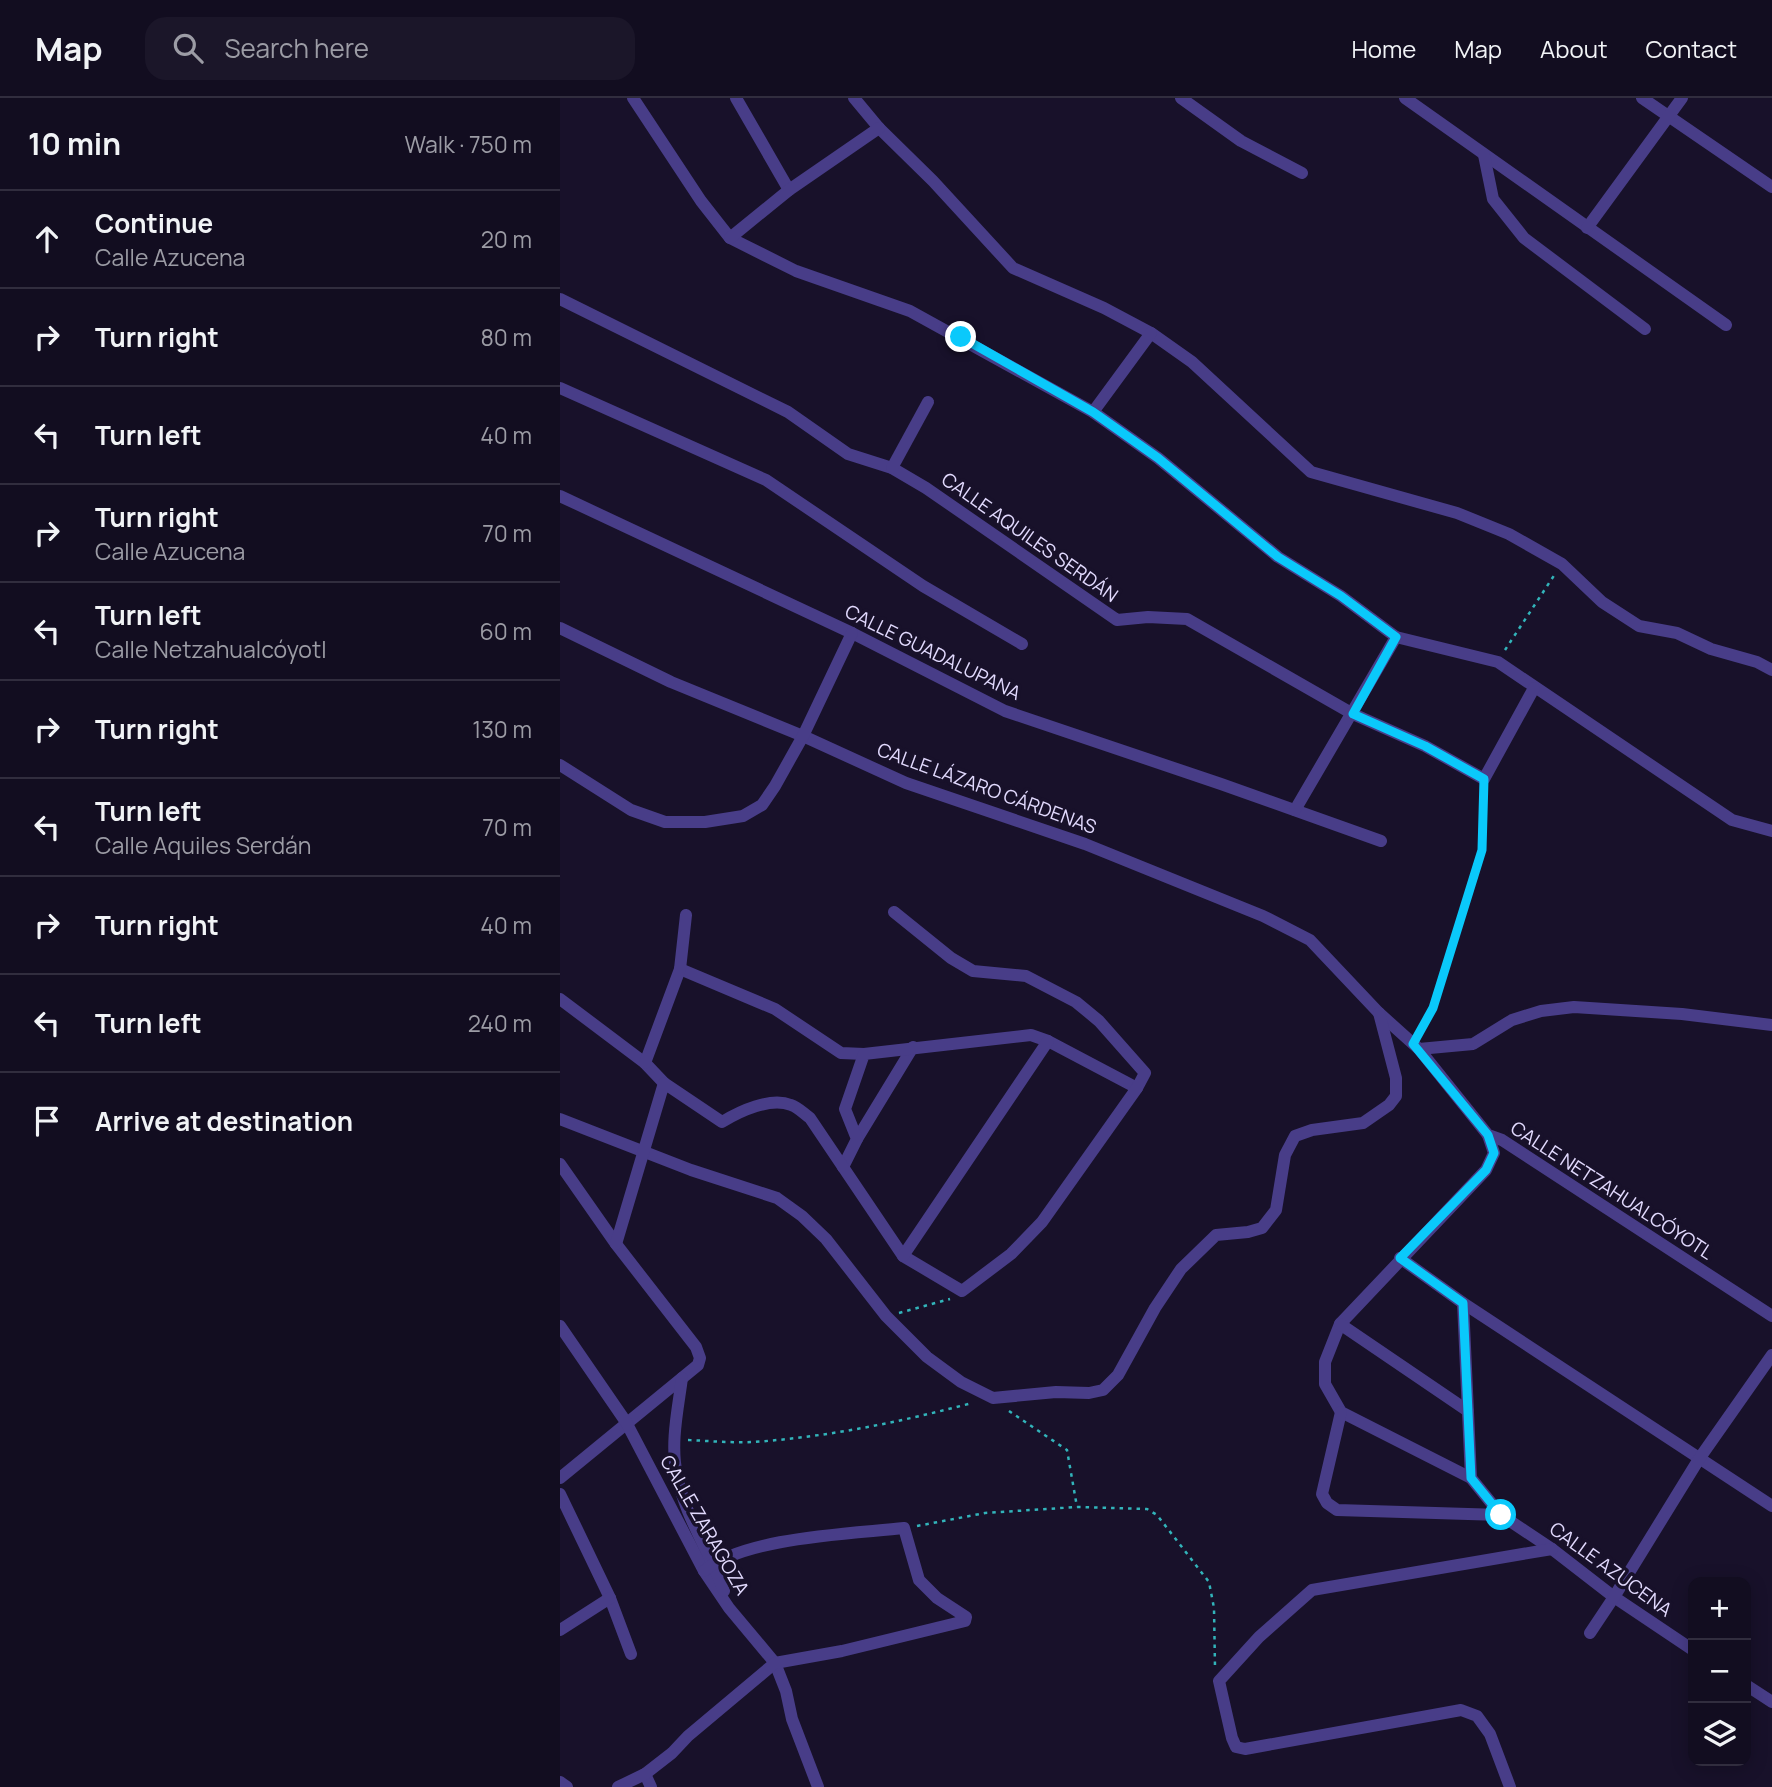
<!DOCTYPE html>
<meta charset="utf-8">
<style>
:root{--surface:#120d20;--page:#1b1629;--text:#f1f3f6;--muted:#9c9ca5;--line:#312d3e}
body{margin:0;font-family:Manrope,sans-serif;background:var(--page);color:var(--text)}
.controls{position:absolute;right:21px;bottom:21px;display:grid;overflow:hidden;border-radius:14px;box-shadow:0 4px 18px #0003}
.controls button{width:63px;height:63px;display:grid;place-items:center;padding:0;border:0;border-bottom:2px solid var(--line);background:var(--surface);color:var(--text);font:35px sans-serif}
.stop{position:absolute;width:21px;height:21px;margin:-16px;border:5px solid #0ac9fb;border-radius:50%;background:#fff}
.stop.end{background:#0ac9fb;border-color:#fff;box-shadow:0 2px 7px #0008}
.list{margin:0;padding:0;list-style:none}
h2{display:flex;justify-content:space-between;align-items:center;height:91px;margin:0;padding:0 28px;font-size:30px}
h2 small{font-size:23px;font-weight:400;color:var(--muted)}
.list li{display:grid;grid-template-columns:46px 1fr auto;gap:21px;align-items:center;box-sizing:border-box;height:98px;padding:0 28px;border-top:2px solid var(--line)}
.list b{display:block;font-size:26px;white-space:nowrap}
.list p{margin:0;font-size:23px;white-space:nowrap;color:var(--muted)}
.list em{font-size:23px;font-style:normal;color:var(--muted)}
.icon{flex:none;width:38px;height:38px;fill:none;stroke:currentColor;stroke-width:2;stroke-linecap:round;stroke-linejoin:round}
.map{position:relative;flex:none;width:1212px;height:1689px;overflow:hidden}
header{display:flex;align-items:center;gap:42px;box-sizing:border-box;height:98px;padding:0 35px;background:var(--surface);border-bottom:2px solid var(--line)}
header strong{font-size:33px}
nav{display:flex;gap:38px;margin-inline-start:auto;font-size:24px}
.search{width:490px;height:63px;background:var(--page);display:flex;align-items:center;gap:18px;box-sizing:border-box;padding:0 24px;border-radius:21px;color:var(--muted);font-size:26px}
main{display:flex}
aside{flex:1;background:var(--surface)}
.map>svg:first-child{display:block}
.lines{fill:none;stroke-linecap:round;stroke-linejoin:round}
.path{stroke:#32b4ba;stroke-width:2.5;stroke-dasharray:3.5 5;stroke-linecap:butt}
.minor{stroke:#483d88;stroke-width:12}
.route{stroke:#0ac9fb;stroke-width:9}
.labels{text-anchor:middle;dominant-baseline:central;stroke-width:7;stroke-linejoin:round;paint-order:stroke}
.street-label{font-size:19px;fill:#e2dafe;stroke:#18112a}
</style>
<header>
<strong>Map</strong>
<div class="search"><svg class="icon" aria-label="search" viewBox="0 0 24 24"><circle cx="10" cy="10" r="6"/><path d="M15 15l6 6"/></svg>Search here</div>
<nav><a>Home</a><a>Map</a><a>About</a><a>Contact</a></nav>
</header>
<main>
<aside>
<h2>10 min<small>Walk · 750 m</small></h2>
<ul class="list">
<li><svg class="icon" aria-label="ahead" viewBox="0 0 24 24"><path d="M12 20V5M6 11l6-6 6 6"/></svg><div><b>Continue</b><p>Calle Azucena</p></div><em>20 m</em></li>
<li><svg class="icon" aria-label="right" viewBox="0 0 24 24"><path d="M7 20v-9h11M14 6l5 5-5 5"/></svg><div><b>Turn right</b></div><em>80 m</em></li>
<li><svg class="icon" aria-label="left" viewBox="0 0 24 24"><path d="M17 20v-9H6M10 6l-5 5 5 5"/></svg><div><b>Turn left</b></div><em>40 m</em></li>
<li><svg class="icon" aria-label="right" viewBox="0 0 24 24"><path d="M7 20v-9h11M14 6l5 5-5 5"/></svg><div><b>Turn right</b><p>Calle Azucena</p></div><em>70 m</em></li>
<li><svg class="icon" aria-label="left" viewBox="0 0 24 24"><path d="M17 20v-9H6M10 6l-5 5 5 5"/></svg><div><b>Turn left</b><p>Calle Netzahualcóyotl</p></div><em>60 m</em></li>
<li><svg class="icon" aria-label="right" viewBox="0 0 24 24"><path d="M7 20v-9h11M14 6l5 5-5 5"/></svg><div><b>Turn right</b></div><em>130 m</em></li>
<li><svg class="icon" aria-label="left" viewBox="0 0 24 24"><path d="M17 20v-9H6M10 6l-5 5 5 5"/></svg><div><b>Turn left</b><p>Calle Aquiles Serdán</p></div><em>70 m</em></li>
<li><svg class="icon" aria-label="right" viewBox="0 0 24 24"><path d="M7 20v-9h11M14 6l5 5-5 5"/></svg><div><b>Turn right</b></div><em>40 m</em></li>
<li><svg class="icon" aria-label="left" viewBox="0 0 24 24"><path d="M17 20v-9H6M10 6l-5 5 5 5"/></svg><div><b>Turn left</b></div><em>240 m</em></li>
<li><svg class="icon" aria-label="arrive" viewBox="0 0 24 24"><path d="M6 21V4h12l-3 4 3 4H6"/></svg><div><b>Arrive at destination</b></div></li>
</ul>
</aside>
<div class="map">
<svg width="1212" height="1689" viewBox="0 0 1212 1689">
<rect width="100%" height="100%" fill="#18112a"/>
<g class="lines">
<g class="path">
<path d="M945,552L995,476"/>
<path d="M860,932L873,910L922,752L924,695"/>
<path d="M339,1215L390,1201"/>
<path d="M449,1313L507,1352L517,1409"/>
<path d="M128,1342C150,1343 172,1345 193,1344C268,1339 340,1324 412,1305"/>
<path d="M357,1428L425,1415L517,1409L587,1411L597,1417L649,1484L654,1510L655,1569"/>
</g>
<g class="minor">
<path d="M73,0L141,103L170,140L236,173L350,213L533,314L598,360L718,459L781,498L836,539L938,564L1172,722L1212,733"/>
<path d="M176,0L229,92"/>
<path d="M294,0L319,30L373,83L453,170L544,210L591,235L632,264L751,374L897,415L949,436L1002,466L1042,504L1079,528L1117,535L1151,551L1197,564L1212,572"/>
<path d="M621,0L681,43L742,75"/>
<path d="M845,0L1166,227"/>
<path d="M1082,0L1212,89"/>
<path d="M924,57L933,101L964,140L1085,231"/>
<path d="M1027,130L1122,0"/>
<path d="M170,140L229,92L319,30"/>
<path d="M0,201L228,314L288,356L332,370L366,390L557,522L588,519L627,521L793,616L865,648L924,681L974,590"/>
<path d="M0,290L206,382L363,488L462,546"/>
<path d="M533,314L591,235"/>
<path d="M332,370L368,304"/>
<path d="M0,398L292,535L445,613L661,686L821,743"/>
<path d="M0,530L111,584L243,638L346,685L525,746L703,818L750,842L819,915L859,951L928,1037L942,1042L1212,1218"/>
<path d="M0,667L71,712L105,724H145L183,718L202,707L215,688L243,638L292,535"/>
<path d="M735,712L836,539"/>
<path d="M120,871L215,911L281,955L304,956"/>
<path d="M0,901L85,965L104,985"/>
<path d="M859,951L913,946L952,922L981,913L1014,909L1122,916L1212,927"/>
<path d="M85,965L120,871L126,817"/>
<path d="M0,1021L131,1072L217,1100L242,1118L266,1141L326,1218L367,1259L401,1284L433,1300L496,1294L529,1295L543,1292L558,1277L595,1210L621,1171L656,1137L688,1134L702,1130L716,1112L725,1057L735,1038L752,1032L803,1025L829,1007L836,998V980L819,915"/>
<path d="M928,1037L934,1055L926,1072L780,1226L765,1264V1286L781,1314L911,1380L941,1417L992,1451L1054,1499L1133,1552"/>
<path d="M297,1041L353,949"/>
<path d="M0,1066L56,1146L136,1249L140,1260L138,1267L0,1380"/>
<path d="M283,1069L297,1041L285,1011L304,956L471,937L488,943L577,990"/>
<path d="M56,1146L104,985L162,1024C180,1013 210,999 231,1007C238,1009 244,1016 250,1020L343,1158L402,1193L451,1156L482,1124L577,990L585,975L539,923L516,904L466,878L413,873L391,860L334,814"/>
<path d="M343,1158L488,943"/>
<path d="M840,1160L903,1205L1212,1408"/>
<path d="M903,1205L911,1380"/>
<path d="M780,1226L908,1313"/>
<path d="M0,1228L66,1324L144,1473L169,1510L215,1565L226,1593L232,1621L258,1689"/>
<path d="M122,1280C118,1311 110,1346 117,1377C125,1419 150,1454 164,1493"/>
<path d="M781,1314L762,1396L767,1405L777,1412L941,1417"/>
<path d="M0,1396L50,1500L71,1556"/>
<path d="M0,1532L50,1500"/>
<path d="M1030,1535L1054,1499L1139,1361L1212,1257"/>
<path d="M1186,1587L1212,1604"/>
<path d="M85,1676L91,1689"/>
<path d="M0,1684L7,1689"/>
<path d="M58,1689L85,1676L112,1655L128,1638L215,1565L282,1553L405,1523L406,1519L377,1500L359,1482L344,1430C290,1436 185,1439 144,1473"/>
<path d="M950,1689L930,1636L917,1618L901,1612L685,1651L676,1649L672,1640L659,1583L699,1539L752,1492L992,1451"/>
</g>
</g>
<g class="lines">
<path class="route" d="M401,239L533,314L598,360L718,459L781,498L836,539L793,616L865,648L924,681L922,752L873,910L853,946L928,1037L934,1055L926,1072L840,1160L903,1205L911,1380L941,1417"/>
</g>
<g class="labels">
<g class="street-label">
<text transform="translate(470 439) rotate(35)">CALLE AQUILES SERDÁN</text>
<text transform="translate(373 554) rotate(26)">CALLE GUADALUPANA</text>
<text transform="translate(427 690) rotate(20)">CALLE LÁZARO CÁRDENAS</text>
<text transform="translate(1052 1092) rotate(33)">CALLE NETZAHUALCÓYOTL</text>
<text transform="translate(145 1427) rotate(60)">CALLE ZARAGOZA</text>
<text transform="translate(1051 1471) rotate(36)">CALLE AZUCENA</text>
</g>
</g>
</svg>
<div class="controls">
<button>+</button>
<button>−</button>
<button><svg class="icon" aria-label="layers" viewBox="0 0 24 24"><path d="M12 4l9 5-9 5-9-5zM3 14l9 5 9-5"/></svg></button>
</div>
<div class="stop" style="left:941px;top:1417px"></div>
<div class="stop end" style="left:401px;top:239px"></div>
</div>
</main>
